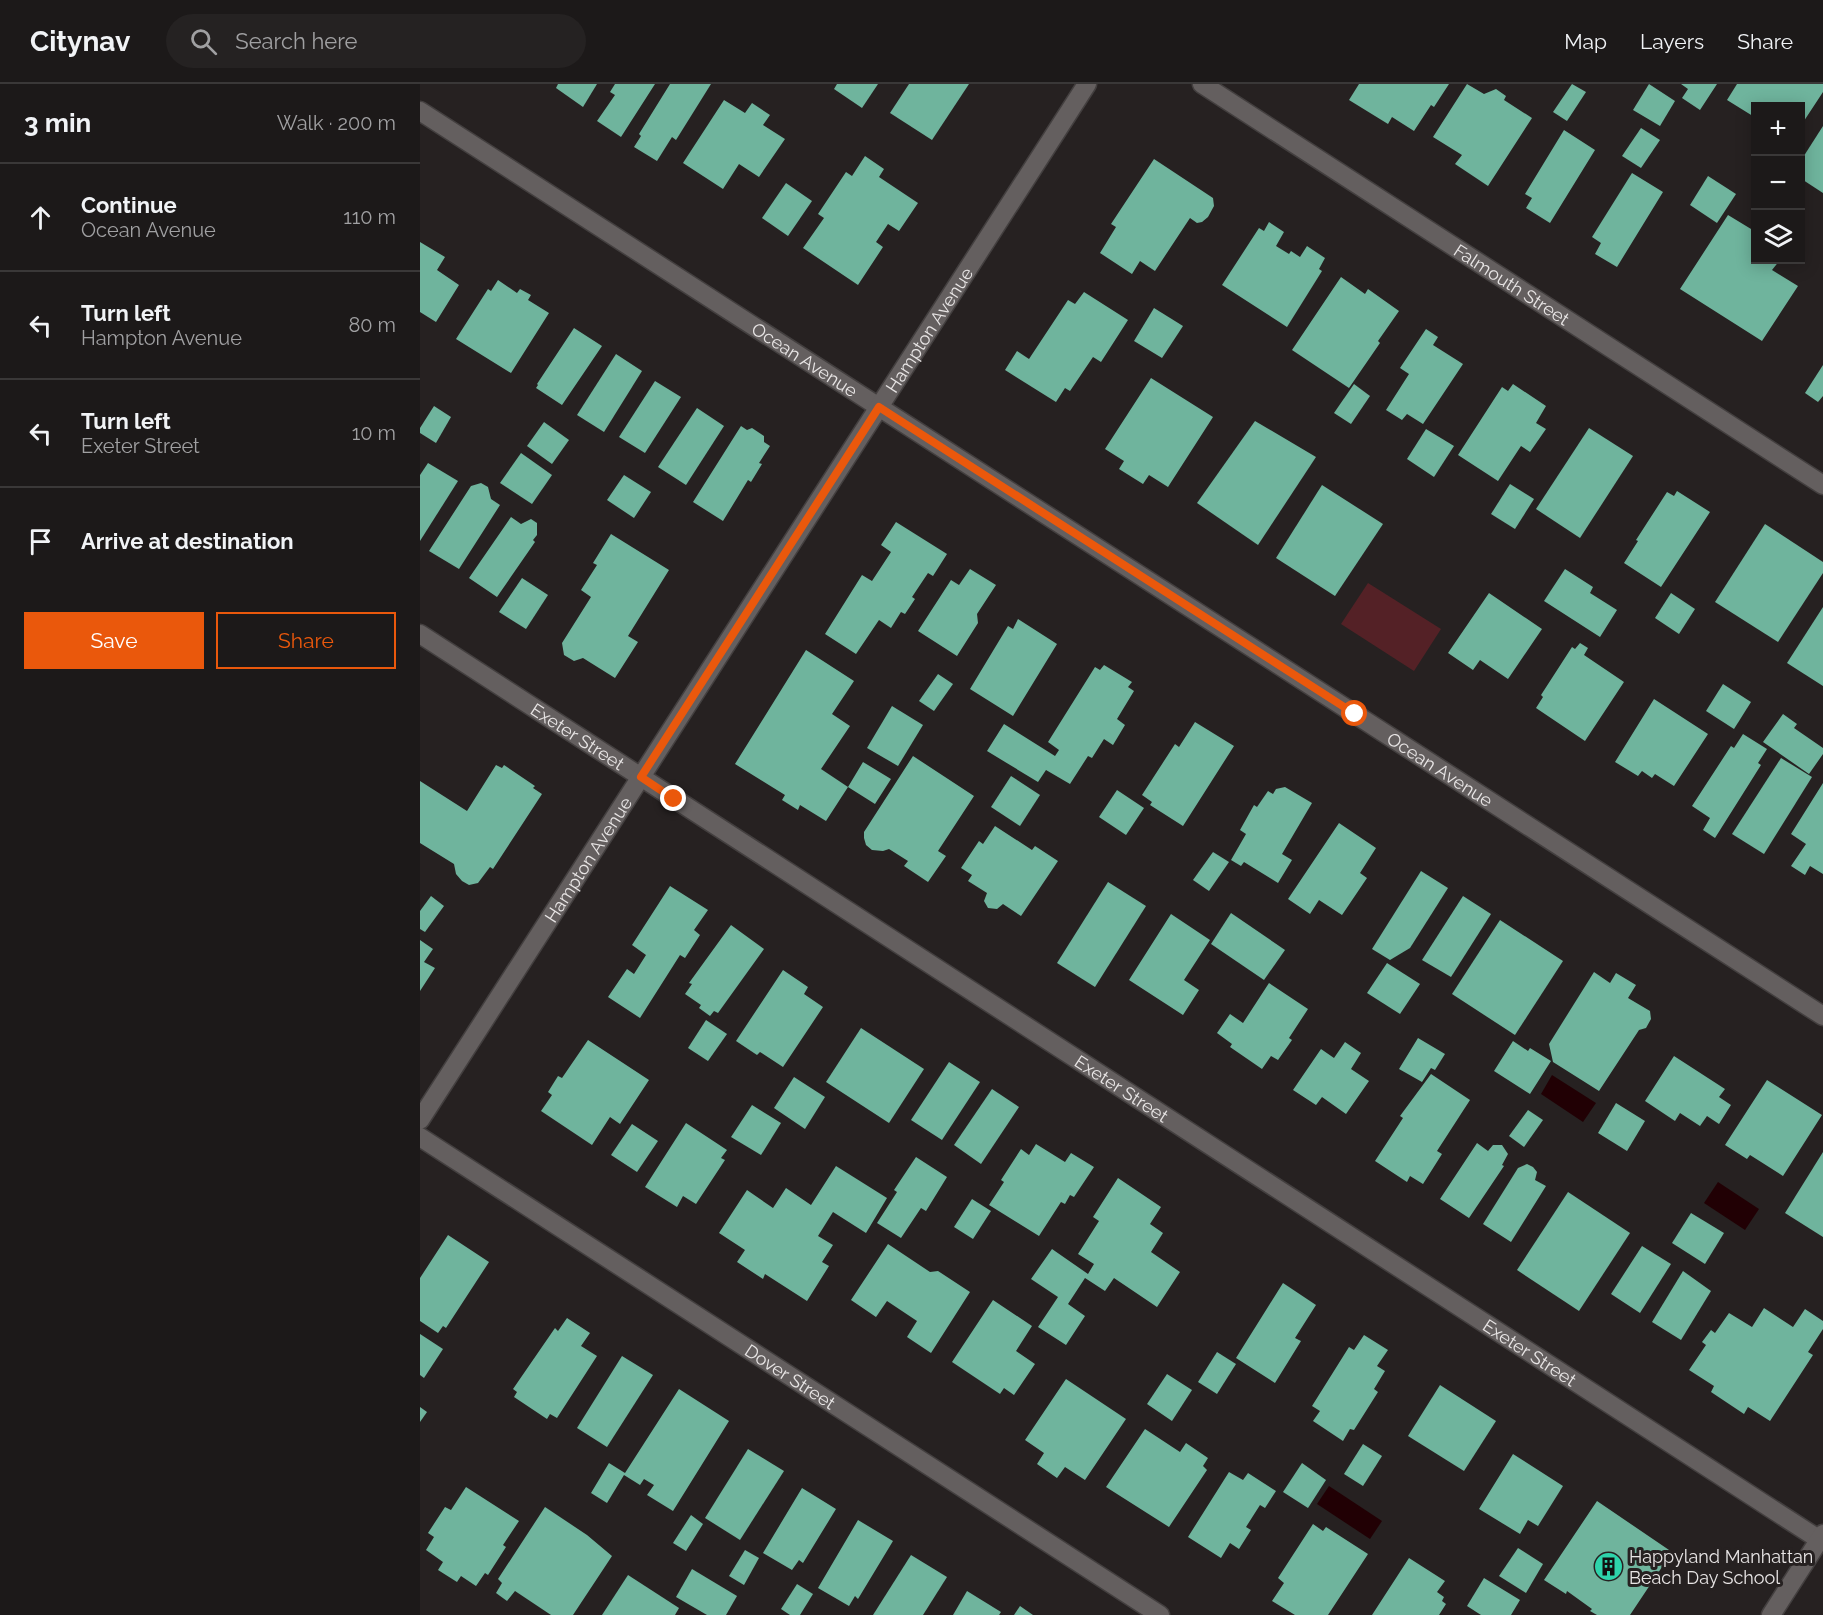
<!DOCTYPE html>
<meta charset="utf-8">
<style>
:root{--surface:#1c1919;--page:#252222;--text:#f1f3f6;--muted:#a0a0a2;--line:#3a3838;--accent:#ea580c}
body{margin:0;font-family:Raleway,sans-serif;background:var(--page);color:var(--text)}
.controls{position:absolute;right:18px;top:18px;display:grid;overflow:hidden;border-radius:0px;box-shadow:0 3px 15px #0003}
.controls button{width:54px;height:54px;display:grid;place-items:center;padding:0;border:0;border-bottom:2px solid var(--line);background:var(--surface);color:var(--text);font:30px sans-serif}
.stop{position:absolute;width:18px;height:18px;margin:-14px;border:4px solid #ea580c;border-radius:50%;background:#fff}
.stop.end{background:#ea580c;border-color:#fff;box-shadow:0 2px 6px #0008}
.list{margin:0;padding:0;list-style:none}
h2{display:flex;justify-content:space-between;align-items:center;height:78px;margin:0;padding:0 24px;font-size:26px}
h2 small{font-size:20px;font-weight:400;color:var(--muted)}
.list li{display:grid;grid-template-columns:39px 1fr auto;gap:18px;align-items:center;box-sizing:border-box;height:108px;padding:0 24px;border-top:2px solid var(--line)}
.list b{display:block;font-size:22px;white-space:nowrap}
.list p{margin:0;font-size:20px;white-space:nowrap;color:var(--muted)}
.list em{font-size:20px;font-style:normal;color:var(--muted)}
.actions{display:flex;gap:12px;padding:18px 24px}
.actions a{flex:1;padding:14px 0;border:2px solid var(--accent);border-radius:0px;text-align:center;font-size:21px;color:var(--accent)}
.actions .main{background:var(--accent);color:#fff}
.icon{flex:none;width:33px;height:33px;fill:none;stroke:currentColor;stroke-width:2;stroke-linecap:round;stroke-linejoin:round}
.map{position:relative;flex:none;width:1403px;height:1531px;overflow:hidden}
header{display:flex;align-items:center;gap:36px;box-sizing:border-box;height:84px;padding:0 30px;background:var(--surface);border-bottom:2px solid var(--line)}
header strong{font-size:28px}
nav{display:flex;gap:33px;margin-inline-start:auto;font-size:21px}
.search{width:420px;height:54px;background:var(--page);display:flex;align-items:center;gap:15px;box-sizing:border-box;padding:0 21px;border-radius:33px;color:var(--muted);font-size:22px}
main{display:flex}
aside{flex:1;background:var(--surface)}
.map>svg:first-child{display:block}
.green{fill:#542126}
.water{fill:#210004}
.building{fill:#6fb49d}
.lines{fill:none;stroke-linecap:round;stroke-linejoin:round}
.minor-casing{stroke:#433f3f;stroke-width:21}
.minor{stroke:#645f5f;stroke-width:18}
.route{stroke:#ea580c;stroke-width:8}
.labels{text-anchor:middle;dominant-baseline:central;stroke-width:6;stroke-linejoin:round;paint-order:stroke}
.street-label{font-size:18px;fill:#e8e5e5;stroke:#262121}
.poi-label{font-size:18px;fill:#e8e5e5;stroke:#262121;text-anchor:start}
</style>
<header>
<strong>Citynav</strong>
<div class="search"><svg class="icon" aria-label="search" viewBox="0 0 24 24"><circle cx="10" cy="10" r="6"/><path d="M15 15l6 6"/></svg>Search here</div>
<nav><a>Map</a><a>Layers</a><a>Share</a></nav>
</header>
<main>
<aside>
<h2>3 min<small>Walk · 200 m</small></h2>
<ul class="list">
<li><svg class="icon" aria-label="ahead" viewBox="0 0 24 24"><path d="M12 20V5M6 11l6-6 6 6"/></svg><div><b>Continue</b><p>Ocean Avenue</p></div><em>110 m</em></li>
<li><svg class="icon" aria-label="left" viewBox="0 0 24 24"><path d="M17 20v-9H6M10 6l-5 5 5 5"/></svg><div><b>Turn left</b><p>Hampton Avenue</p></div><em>80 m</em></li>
<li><svg class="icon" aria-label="left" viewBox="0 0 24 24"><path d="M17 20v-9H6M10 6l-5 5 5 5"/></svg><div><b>Turn left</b><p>Exeter Street</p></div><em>10 m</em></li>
<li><svg class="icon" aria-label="arrive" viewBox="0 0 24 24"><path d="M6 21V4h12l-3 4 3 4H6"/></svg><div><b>Arrive at destination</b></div></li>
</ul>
<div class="actions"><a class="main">Save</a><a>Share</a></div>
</aside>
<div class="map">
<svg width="1403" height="1531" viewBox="0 0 1403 1531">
<rect width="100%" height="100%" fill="#262121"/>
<path class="green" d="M948,499L1021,545L994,587L921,540Z"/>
<g class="water">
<path d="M1132,991L1176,1019L1163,1038L1121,1010Z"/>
<path d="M1298,1098L1339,1125L1325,1146L1284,1119Z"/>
<path d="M909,1402L962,1437L950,1455L897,1420Z"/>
</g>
<g class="building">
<path d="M138,0H177L163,23L136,4Z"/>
<path d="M195,0H235L201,53L177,37L195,11L190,8Z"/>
<path d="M250,0H291L256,56L252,53L237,77L214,63L221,52L219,50Z"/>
<path d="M417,0H458L442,24L414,5Z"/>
<path d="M489,0H549L512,56L470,29Z"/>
<path d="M939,0H1029L1014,23L1011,21L994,47L972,33L968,40L929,16Z"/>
<path d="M1047,0L1064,10L1076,5L1086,12L1084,16L1112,34L1068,102L1035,80L1042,71L1013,53Z"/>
<path d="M1152,0L1166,8L1147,37L1133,28Z"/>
<path d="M1229,0L1255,17L1240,42L1213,26Z"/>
<path d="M1261,0H1297L1280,26L1262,14L1268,5Z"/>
<path d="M1317,0H1403V8L1380,43V22H1336V34L1307,16Z"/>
<path d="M304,16L325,29L332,19L350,31L343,41L365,55L339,93L319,80L303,105L263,79Z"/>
<path d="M1403,42V109L1380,94V78Z"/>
<path d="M1221,44L1240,56L1221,84L1202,72Z"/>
<path d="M1144,46L1175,66L1130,139L1106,124L1112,114L1105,110Z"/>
<path d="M445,72L464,85L459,93L498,119L479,147L468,140L456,158L463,163L438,201L383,164L404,134L398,130L426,88L432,92Z"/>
<path d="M734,75L793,114L794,122L788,133L782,138L777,139L770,134L735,187L720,177L712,190L680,169L696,143L691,140Z"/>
<path d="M1212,89L1243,108L1197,183L1175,170L1181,159L1172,153Z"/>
<path d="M1288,92L1316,110L1297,139L1270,121Z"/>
<path d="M366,99L392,117L368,152L342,134Z"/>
<path d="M1308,131L1336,148V176H1360L1352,186L1378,202L1342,257L1260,205Z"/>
<path d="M849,138L864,148L856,162L869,170L871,167L880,173L887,162L905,174L899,185L902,187L867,243L802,201L839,144L844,147Z"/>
<path d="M0,158L25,173L17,186L39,201L16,238L0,228Z"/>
<path d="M921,193L945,210L948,205L979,227L958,257L960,259L929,304L872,266Z"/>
<path d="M78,196L97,209L100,205L111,211L108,216L129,229L91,289L36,255L68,205L71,207Z"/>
<path d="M664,208L708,236L681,278L673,273L650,307L645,304L636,318L585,286L597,267L609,275L648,216L655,220Z"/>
<path d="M734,224L763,242L742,274L714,257Z"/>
<path d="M154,244L182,262L142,321L116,304L118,301L117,300Z"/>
<path d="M1006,245L1018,253L1013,261L1043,280L1003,340L987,330L982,336L966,326L989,290L980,284Z"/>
<path d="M196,270L222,287L184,348L157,331Z"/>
<path d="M1403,281V312L1398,318L1385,309Z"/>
<path d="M731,294L793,333L748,403L729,391L723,400L699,385L704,377L685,365Z"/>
<path d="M235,297L261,313L225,369L199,353Z"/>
<path d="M934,300L950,312L931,340L914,329Z"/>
<path d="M1093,300L1126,322L1116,339L1126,345L1110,368L1101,362L1078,397L1038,371L1082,303L1088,307Z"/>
<path d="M14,322L31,333L16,359L0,349V344Z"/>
<path d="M277,324L304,342L266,401L238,383Z"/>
<path d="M835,337L896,373L838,461L777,419Z"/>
<path d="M124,338L149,356L132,380L107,362Z"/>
<path d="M321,342L327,346L332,344L344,352V358L350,362L339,379L342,380L331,398L328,396L303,437L273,418Z"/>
<path d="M1169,344L1213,372L1160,454L1116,425Z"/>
<path d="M1006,345L1034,362L1014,393L987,375Z"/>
<path d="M101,369L132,391L112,420L80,399Z"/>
<path d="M8,379L38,397L0,457V391Z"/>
<path d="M204,391L231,408L214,434L187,416Z"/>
<path d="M61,399L68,403L71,415L80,421L39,485L9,467L51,402Z"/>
<path d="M1090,400L1114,415L1095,445L1071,430Z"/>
<path d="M902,401L963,440L915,512L856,474Z"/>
<path d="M1257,407L1290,428L1241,503L1204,479L1218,457L1216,456L1247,408L1254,412Z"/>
<path d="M91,433L101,440L111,435L117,439V451L113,456L115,458L77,513L49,494Z"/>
<path d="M476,438L527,470L513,492L508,489L492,513L495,515L485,530L481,528L471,544L459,536L436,570L405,550L442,491L452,497L471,468L461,461Z"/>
<path d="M1345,440L1403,478V489L1358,558L1295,518Z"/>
<path d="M191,450L249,486L208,552L218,558L195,594L163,574L154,577L144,571L142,559L171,513L161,506L177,481L173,479Z"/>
<path d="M550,485L576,501L557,530L558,539L537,572L498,547L531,496L539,501Z"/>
<path d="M1145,485L1173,503L1170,509L1197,526L1180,553L1124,517Z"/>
<path d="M102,494L128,511L106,545L79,528Z"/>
<path d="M1069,509L1122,545L1088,595L1060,576L1053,586L1028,569Z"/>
<path d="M1251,509L1275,525L1259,550L1235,534Z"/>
<path d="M1403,523V602L1367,579Z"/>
<path d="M598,535L637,560L593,632L550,605L588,542L593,545Z"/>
<path d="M1160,559L1168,564L1164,571L1204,598L1165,657L1116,624L1123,613L1121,611L1152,563L1155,565Z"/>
<path d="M386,566L434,597L412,630L430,642L401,685L428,703L443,678L471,695L455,720L428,703L406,737L380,721L378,726L362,716L365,711L315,680Z"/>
<path d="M684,581L712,598L708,603L714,607L697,635L705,641L693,661L684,655L672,674L668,672L650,700L626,686L618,698L567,667L584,640L635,672L639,666L628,658L675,583L680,586Z"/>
<path d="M518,590L533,600L514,627L499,617Z"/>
<path d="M1303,600L1331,618L1314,645L1286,627Z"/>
<path d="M1234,615L1288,650L1254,702L1235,690L1232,694L1222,687L1218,692L1195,678Z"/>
<path d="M472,622L503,641L478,682L447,664Z"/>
<path d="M1363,630L1377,640L1374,644L1403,664V670L1389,690L1343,658Z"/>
<path d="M775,638L814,662L763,742L730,721L732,718L722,711L755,660L759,663Z"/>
<path d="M1323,650L1347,665L1338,679L1341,681L1295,754L1283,746L1290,734L1272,722L1311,662L1314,664Z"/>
<path d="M493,672L554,712L518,767L526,772L508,798L484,782L488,777L469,765L463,767L452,766L446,761L444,754V748Z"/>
<path d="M1361,674L1392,693L1344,770L1312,750Z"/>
<path d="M76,681L82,684L84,681L115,702L113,704L122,710L73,785L70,783L58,799L49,801L42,797L36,790L34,780L0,759V697L47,727Z"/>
<path d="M591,692L620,711L600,742L571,723Z"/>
<path d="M1403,699V790L1390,782L1385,791L1371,782L1386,760L1371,750Z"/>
<path d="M865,703L892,719L862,770L872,776L858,799L824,778L821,782L811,776L826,750L820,746L834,721L837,723L848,707L853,710L856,705Z"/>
<path d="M697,706L724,724L706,751L679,733Z"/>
<path d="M919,739L956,764L940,789L947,794L922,831L899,816L890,830L868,815Z"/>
<path d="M575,742L612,766L615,762L638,777L601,832L583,820L577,825L568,824L564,817L567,809L548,797L552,791L541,784L559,757L563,760Z"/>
<path d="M793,768L809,778L789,807L773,796Z"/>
<path d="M1001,787L1028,804L990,864L970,876L952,865Z"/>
<path d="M688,798L726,822L675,903L637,879Z"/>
<path d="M250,802L288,826L274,846L280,851L265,874L260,871L220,934L188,913L207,885L214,890L226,871L212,861Z"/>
<path d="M11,812L24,822L5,848L0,845V827Z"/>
<path d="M1043,812L1071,830L1031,893L1002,876Z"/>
<path d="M811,829L865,866L844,896L791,860Z"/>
<path d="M751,830L790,856L764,896L779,906L763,931L709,896Z"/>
<path d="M1080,836L1143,877L1095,951L1032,910Z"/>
<path d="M311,841L344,865L298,929L294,927L290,932L279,924L281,921L265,910L272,900L269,899Z"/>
<path d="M0,856L13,865L4,878L15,884L0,907Z"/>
<path d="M967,879L1000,900L980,930L947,909Z"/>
<path d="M363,886L388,903L384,910L403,923L363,983L340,968L337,971L316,957Z"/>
<path d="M1174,888L1190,899L1196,889L1216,901L1208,914L1230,927L1231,935L1226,944L1219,946L1179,1007L1133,978L1129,960Z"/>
<path d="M849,899L888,925L869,954L872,956L858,976L851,972L842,985L810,963L812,960L797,949L810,930L823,939Z"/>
<path d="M286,936L307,950L288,977L268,964Z"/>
<path d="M441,944L504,985L469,1039L406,998Z"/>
<path d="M998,954L1025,970L1015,986L1011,984L1002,998L979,985Z"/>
<path d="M168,956L229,996L200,1040L190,1033L172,1061L121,1027L132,1011L128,1008L138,992L142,994Z"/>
<path d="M1093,957L1108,967L1110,964L1131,977L1110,1010L1074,987Z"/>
<path d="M925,958L941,969L931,985L949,997L926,1030L902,1013L896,1021L873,1006L901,965L914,974Z"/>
<path d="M1254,972L1305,1005L1299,1013L1311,1021L1299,1040L1287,1032L1280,1042L1260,1029L1255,1037L1225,1017Z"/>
<path d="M529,978L560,998L522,1056L491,1036Z"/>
<path d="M1011,990L1050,1016L1017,1067L1022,1070L1003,1100L990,1092L987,1098L955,1077L983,1034L980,1032Z"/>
<path d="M374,993L405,1013L385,1045L354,1024Z"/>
<path d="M1347,996L1402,1031L1363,1092L1330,1071L1327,1075L1305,1061Z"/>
<path d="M572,1005L599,1023L561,1080L534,1061Z"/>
<path d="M1196,1019L1225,1037L1207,1067L1178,1049Z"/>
<path d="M332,1021L361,1039L341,1071L311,1053Z"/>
<path d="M1108,1026L1123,1036L1104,1063L1089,1052Z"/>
<path d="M266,1039L307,1066L301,1074L305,1076L276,1120L263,1112L257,1123L225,1103Z"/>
<path d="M212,1040L238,1057L217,1088L191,1071Z"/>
<path d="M1057,1059L1068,1067L1073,1061H1082L1088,1070L1082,1081L1084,1082L1049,1134L1020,1115Z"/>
<path d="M616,1060L645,1078L651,1069L674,1083L654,1113L650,1111L645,1120L641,1118L619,1152L569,1121L584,1098L581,1096L601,1065L609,1071Z"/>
<path d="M1403,1068V1153L1365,1129Z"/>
<path d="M496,1073L527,1093L506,1127L501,1124L481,1154L457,1139L477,1108L474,1106Z"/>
<path d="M1107,1080L1113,1083L1117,1088L1115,1096L1126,1102L1091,1158L1063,1140L1098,1084Z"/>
<path d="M416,1082L467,1114L446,1149L413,1128L398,1152L413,1161L402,1178L409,1182L387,1217L345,1190L343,1195L317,1178L325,1166L299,1149L327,1106L353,1124L366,1104L391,1121Z"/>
<path d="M698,1094L741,1123L730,1140L743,1149L731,1168L760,1188L737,1223L694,1194L685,1207L665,1194L648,1220L665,1232L646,1261L618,1243L638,1213L611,1195L632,1165L668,1190L674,1180L658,1170L679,1137L673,1133Z"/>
<path d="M1148,1108L1210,1149L1159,1227L1097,1186Z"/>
<path d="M552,1115L571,1127L553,1155L534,1143Z"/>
<path d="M1271,1129L1304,1149L1285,1180L1252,1159Z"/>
<path d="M28,1151L69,1178L26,1244L23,1242L18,1249L0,1237V1194Z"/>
<path d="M468,1160L510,1188L518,1187L550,1208L511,1269L487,1253L497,1237L467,1217L456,1233L431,1216Z"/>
<path d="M1222,1162L1251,1180L1220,1229L1191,1210Z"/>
<path d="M1263,1187L1291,1207L1261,1256L1232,1238Z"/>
<path d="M863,1199L896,1221L875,1254L881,1257L855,1299L816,1274Z"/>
<path d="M573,1216L612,1242L596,1267L615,1280L594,1311L584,1304L580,1310L532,1278Z"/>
<path d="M1344,1224L1373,1243L1385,1225L1403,1237V1245L1388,1268L1393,1271L1350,1337L1328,1323L1324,1330L1291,1308L1294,1302L1269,1286L1286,1261L1282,1258L1291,1246L1295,1249L1309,1229L1332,1243Z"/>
<path d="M147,1234L170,1249L161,1262L177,1272L137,1334L130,1330L127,1335L94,1313L97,1308L93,1305L135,1244L138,1247Z"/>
<path d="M0,1250L23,1265L4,1294L0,1291Z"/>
<path d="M944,1251L968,1266L957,1282L965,1287L954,1305L958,1308L934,1346L930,1345L923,1357L893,1337L900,1327L892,1322L929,1263L934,1266Z"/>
<path d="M797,1268L816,1280L797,1310L778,1298Z"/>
<path d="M202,1272L233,1291L187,1363L157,1344Z"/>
<path d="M747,1290L772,1306L752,1337L727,1320Z"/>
<path d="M646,1295L706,1335L665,1396L645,1383L637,1394L617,1380L624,1369L605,1356Z"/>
<path d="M1020,1301L1076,1337L1044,1387L988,1352Z"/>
<path d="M259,1305L309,1337L253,1427L227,1411L234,1401L224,1395L220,1401L204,1391L187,1419L171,1409L189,1379L205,1389Z"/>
<path d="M0,1323L7,1328L0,1338Z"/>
<path d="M725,1345L760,1368L766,1359L788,1374L783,1382L787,1386L749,1443L686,1403Z"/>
<path d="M943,1360L962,1372L943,1402L924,1390Z"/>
<path d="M328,1365L364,1387L320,1456L285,1434Z"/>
<path d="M1093,1370L1143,1402L1118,1442L1108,1436L1100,1450L1059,1425Z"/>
<path d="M882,1379L906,1396L888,1424L863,1408Z"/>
<path d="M809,1388L823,1396L828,1389L856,1407L845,1424L840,1421L826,1443L831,1446L819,1465L810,1459L801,1474L768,1453Z"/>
<path d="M46,1403L99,1437L83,1461L86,1463L68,1491L65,1489L56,1502L41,1492L37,1498L18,1486L23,1478L6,1466L14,1453L8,1449L25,1423L31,1426Z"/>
<path d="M382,1404L416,1425L383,1479L379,1476L372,1486L343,1469Z"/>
<path d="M1177,1417L1252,1468L1210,1531H1177L1170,1527L1172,1525L1147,1507L1146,1510L1124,1496Z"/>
<path d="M125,1423L167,1451L192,1472L153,1531H131L95,1507L87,1517L76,1509L82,1499L78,1495Z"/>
<path d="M271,1431L283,1440L266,1467L253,1459Z"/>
<path d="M438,1436L473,1457L438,1515L435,1512L429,1522L398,1504Z"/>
<path d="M893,1440L903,1447L906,1443L948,1470L908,1531H875L852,1517L864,1499L858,1494Z"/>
<path d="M1098,1464L1123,1480L1106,1509L1079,1492Z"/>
<path d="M325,1466L339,1474L324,1501L309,1492Z"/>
<path d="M491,1471L527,1493L503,1531H453Z"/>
<path d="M989,1474L1025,1497L1017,1508L1024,1513L1022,1517L1026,1520L1019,1531H952Z"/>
<path d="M272,1485L317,1512L306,1531H287L256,1513Z"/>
<path d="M208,1491L259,1524L255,1531H182Z"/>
<path d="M1064,1494L1100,1516L1091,1531H1061L1047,1522Z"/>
<path d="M377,1500L393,1510L380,1531H370L361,1525Z"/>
<path d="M547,1507L581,1528L579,1531H533Z"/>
<path d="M600,1522L613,1531H594Z"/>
</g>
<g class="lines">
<defs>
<g id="minor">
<path id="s1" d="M782,0L1403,401"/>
<path id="s2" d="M0,27L1403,932"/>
<path id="s3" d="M0,550L1403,1458"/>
<path id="s4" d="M0,1036L667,0"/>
<path id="s5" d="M0,1053L740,1531"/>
<path d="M1351,1531L1403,1450"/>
</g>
</defs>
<use href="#minor" class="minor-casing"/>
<use href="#minor" class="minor"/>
</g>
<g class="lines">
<path class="route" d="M254,715L221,693L459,323L935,630"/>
</g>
<defs>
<symbol id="building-disc" viewBox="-11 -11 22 22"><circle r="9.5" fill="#2ed4ab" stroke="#262121"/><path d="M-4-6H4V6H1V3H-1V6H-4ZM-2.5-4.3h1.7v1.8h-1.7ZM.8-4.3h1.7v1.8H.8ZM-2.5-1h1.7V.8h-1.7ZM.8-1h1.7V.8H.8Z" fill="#111"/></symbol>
</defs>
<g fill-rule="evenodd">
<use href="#building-disc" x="1172" y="1466" width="33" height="33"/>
</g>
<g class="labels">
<g class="street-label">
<text stroke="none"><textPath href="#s1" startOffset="369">Falmouth Street</textPath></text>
<text stroke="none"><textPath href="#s4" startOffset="940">Hampton Avenue</textPath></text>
<text stroke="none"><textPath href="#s2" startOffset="458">Ocean Avenue</textPath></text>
<text stroke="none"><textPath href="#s3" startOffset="188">Exeter Street</textPath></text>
<text stroke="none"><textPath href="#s2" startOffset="1214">Ocean Avenue</textPath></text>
<text stroke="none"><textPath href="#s4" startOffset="310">Hampton Avenue</textPath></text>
<text stroke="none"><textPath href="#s3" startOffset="836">Exeter Street</textPath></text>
<text stroke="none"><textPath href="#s3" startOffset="1322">Exeter Street</textPath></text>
<text stroke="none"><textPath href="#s5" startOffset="441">Dover Street</textPath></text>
</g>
<g class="poi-label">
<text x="1209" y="1472">Happyland Manhattan<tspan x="1209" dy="21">Beach Day School</tspan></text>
</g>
</g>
</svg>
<div class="controls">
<button>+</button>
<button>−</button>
<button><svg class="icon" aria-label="layers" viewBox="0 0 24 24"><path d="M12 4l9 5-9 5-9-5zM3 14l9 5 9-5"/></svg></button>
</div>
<div class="stop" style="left:935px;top:630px"></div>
<div class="stop end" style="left:254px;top:715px"></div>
</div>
</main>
